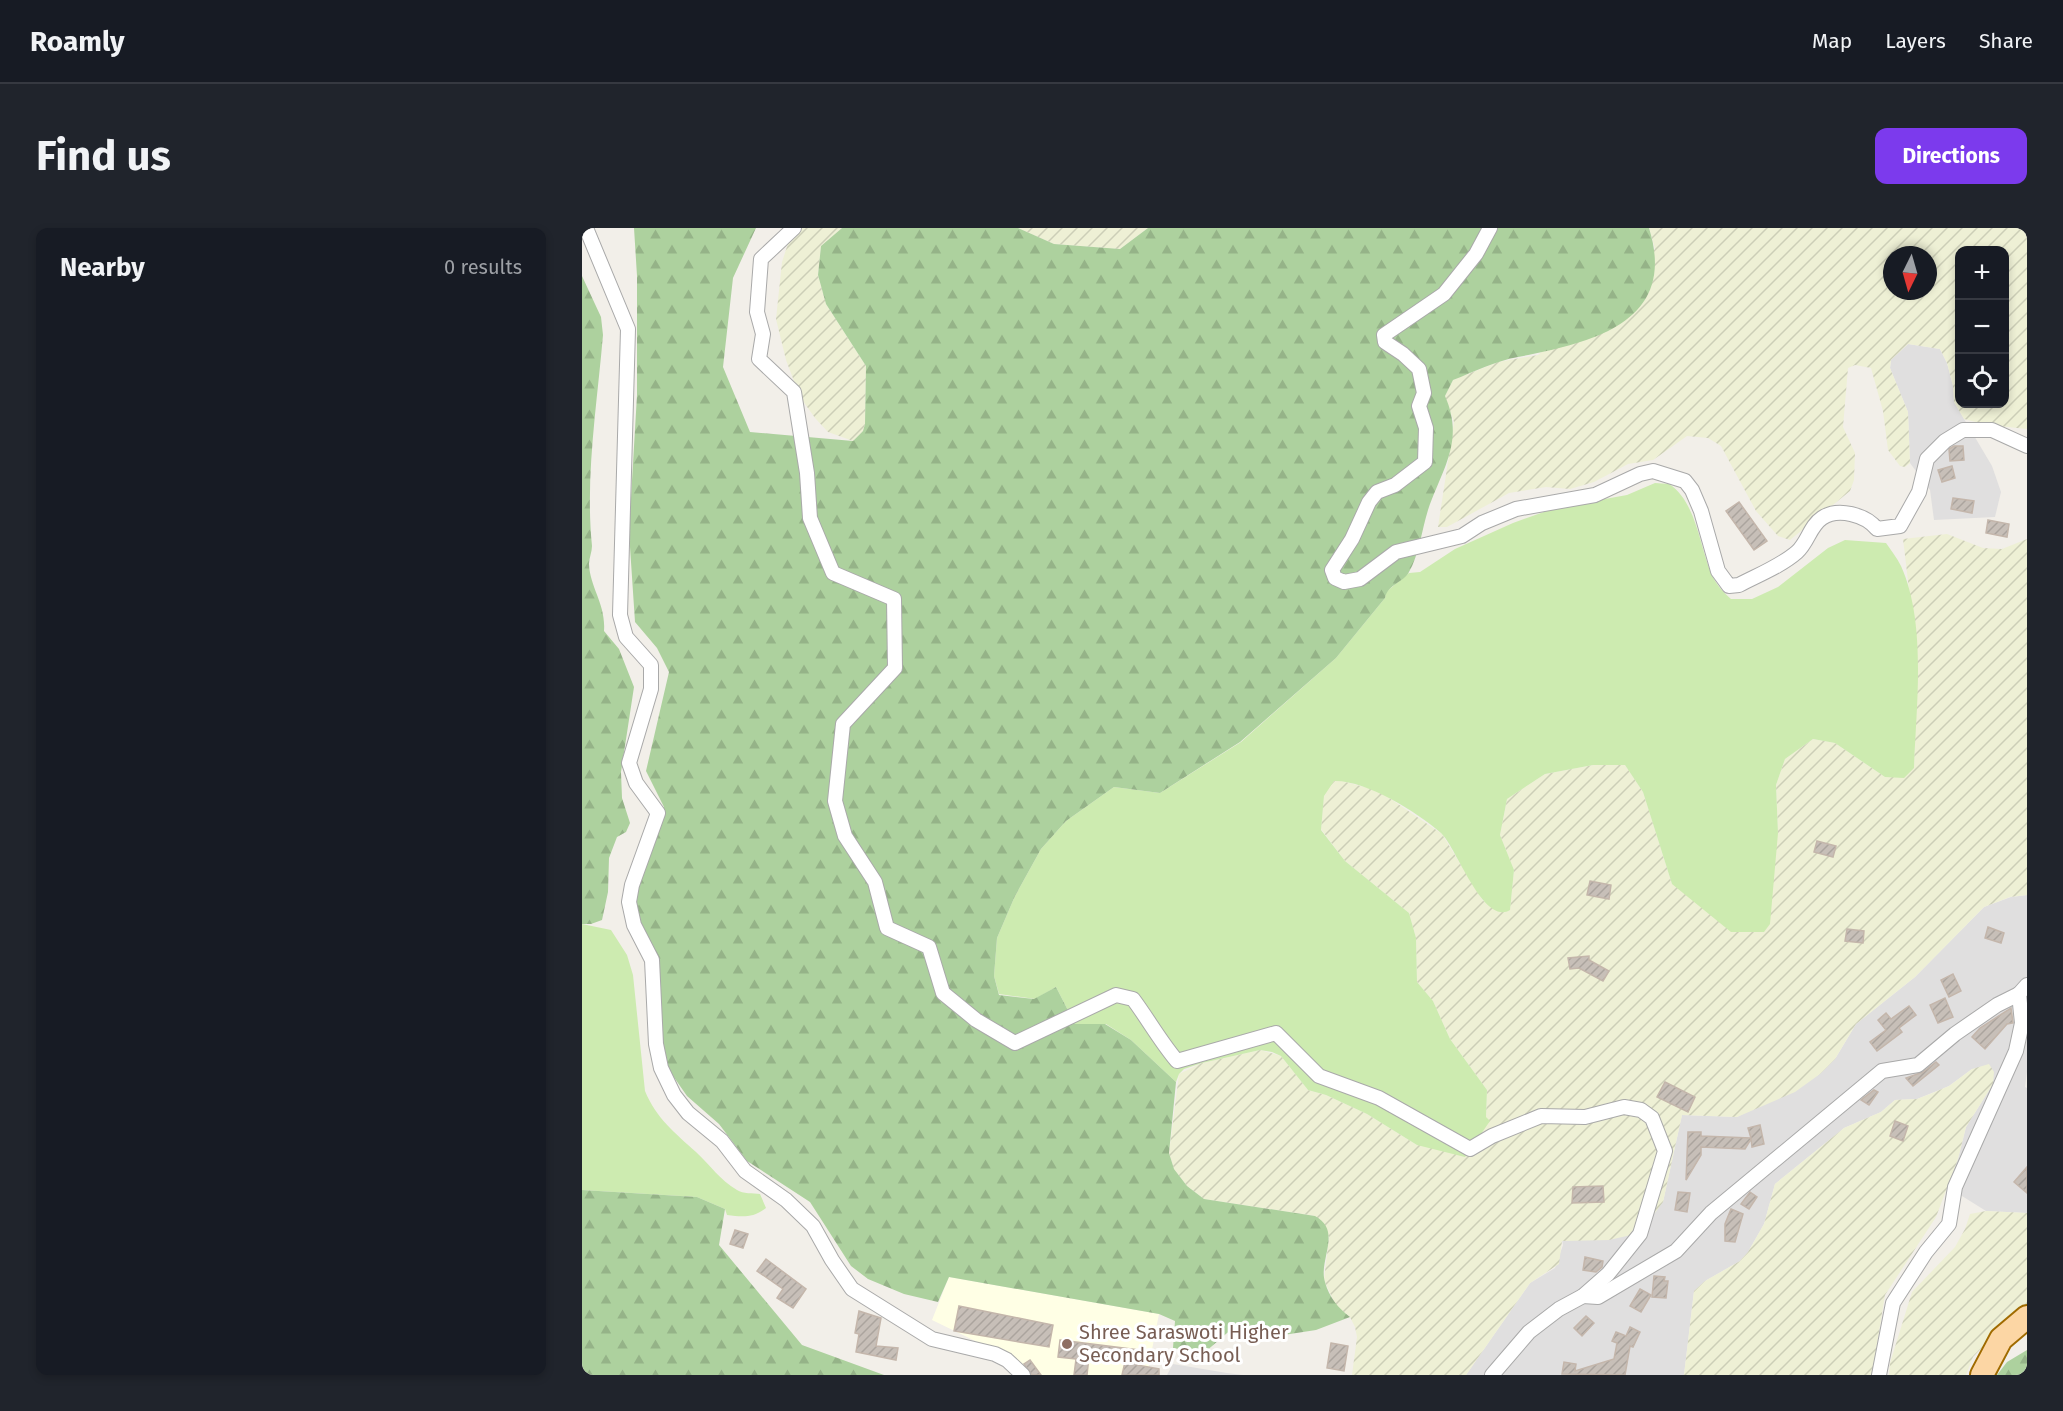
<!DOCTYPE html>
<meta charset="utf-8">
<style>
:root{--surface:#171b24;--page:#20242c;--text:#f1f3f6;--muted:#9ea1a6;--line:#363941;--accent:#7c3aed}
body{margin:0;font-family:"Fira Sans",sans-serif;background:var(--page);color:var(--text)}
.controls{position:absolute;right:18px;top:18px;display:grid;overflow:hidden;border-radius:12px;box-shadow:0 3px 9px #0003}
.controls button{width:54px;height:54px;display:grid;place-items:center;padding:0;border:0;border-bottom:2px solid var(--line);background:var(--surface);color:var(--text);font:30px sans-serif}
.compass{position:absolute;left:1301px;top:18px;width:54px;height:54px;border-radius:50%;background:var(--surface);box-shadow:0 3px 9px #0003;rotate:185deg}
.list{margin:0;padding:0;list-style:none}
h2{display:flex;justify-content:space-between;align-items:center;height:78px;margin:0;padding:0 24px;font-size:26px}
h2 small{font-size:20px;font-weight:400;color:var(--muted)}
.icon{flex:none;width:33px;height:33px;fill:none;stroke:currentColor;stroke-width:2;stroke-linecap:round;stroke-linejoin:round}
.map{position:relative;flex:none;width:1445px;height:1147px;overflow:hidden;border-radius:12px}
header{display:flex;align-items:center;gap:36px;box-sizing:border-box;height:84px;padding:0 30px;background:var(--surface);border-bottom:2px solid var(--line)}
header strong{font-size:28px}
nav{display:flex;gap:33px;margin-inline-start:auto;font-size:21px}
.intro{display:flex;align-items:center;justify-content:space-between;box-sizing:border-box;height:144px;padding:0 36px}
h1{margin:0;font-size:42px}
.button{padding:15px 27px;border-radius:12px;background:var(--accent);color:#fff;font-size:21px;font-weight:700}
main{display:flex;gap:36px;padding:0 36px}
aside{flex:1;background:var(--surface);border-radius:12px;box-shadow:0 3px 9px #0003}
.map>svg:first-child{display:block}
.residential{fill:#e0dfdf}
.education{fill:#ffffe5}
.farmland{fill:url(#farmland-furrows);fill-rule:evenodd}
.grass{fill:#cdebb0}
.forest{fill:url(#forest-firs)}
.building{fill:url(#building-hatch);stroke:#c4b6ab;stroke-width:1.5}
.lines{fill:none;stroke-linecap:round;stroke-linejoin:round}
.street-casing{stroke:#a9a9a9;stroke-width:16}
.primary-casing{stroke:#a06b00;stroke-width:26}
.street{stroke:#fff;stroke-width:14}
.primary{stroke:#fcd6a4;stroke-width:22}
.education-dot{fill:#8d6e63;stroke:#fff;stroke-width:2}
.labels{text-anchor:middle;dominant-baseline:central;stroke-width:6;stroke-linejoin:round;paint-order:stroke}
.education-label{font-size:20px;fill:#785e54;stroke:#fff;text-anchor:start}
</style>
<header>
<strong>Roamly</strong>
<nav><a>Map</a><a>Layers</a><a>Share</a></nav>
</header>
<div class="intro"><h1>Find us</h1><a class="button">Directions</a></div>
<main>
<aside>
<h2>Nearby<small>0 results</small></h2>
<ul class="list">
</ul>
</aside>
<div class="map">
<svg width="1445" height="1147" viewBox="0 0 1445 1147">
<defs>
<pattern id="farmland-furrows" width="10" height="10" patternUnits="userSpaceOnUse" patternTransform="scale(1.5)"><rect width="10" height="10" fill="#eef0d5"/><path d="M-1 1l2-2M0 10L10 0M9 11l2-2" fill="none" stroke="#ccceb7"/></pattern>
<pattern id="forest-firs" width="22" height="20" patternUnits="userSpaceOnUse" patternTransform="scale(1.5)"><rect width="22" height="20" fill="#add19e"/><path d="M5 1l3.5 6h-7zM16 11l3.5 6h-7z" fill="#95b388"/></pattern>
<pattern id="building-hatch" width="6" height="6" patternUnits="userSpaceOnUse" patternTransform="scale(1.5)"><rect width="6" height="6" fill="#c7bfb8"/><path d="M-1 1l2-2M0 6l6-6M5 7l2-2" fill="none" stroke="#aba49e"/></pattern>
</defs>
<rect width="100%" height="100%" fill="#f2efe9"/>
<g class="residential">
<path d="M1326,116L1358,121L1365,135L1371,158L1372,174L1410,238L1419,264L1413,289L1352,292L1348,262L1328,235L1326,184L1308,140L1309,132Z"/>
<path d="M1445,667V844L1443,859L1445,860V985L1404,983L1364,958L1376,931L1384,899L1411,856L1390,841L1367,858L1335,871L1313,872L1299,884L1262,900L1193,956L1182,996L1166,1024L1158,1033L1123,1053L1112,1063L1102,1147H884L948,1055L973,1040L981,1017L980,1012H1027L1081,974L1100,887L1155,889L1238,846L1253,831L1274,796L1333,749L1402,679L1429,669Z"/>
<path d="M591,1136L645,1145L661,1147H585Z"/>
</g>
<path class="education" d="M367,1049L577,1086L565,1147H451L447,1139L350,1092Z"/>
<g class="farmland">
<path d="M211,0H260L239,18L236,47L244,76L284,138L283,196L281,203L271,213L246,204L233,190L218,169L204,132L194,91L200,34Z"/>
<path d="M436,0H566L538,21L472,16Z"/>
<path d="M1067,0H1445V201L1406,197L1382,191L1372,174L1371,158L1365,135L1358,121L1326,116L1309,132L1308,140L1326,184L1328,235L1323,239L1318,238L1306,222L1301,183L1289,140L1273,137L1266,140L1261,199L1273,225L1272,252L1268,263L1208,312L1196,308L1174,283L1139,218L1126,210L1105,208L1071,232L1046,236L1012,254L988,261L964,259L927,265L865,299H856L872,194L863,168L871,152L916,134L956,127L1073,21ZM1378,22H1422V176H1378ZM1310,27H1346V63H1310Z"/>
<path d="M1365,306L1401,320L1420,321L1445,311V667L1428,669L1402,679L1333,749L1274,796L1253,831L1238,846L1213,864L1155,889L1100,887L1081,974L1058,1005L1027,1012L980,1013L977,1036L948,1055L884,1147H770L775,1109L773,1099L768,1089L754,1078L742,1052L747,1009L733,988L622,971L605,958L592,941L587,925L597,846L620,835L678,822L699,828L726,862L744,867L785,886L835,917L904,889L905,862L868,811L851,773L835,754L834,710L827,685L763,633L739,601L742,568L747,557L752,553H760L797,563L860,606L901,673L928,681L932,642L918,607L925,571L963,546L1011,537H1043L1061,564L1090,656L1196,605L1194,557L1203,531L1231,511L1253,515L1303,549L1332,540L1335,428L1321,311Z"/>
<path d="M1407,836L1412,844L1411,856L1384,899L1376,931L1354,989L1303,1067L1290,1147H1102L1112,1063L1123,1053L1158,1033L1166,1024L1182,996L1193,956L1262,900L1299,884L1313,872L1335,871L1348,866L1367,858L1390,841Z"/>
<path d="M1404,983L1445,985V1080L1415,1104L1391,1129L1384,1147H1307L1308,1135L1330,1064L1373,1019L1383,1001L1388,986Z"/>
</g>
<g class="grass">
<path d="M1073,255L1087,256C1114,273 1118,319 1129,345C1133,355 1141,364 1149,371H1170L1196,359L1246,320L1263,312L1304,315C1309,322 1315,330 1319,338C1345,396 1334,478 1332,540L1322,550L1303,549L1253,515L1231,511L1203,531L1194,557L1196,605L1188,696L1182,704H1149L1090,656L1061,564L1043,537H1011L963,546L925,571L918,607L932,642L928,682C901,698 875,620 859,605C835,584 784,552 752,553L742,568L739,602L763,633L827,685L834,710L835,754L851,773L868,811L905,862L904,889L908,893L883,929L835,917L785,886L744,867L726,862L699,828L690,824L678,822L620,835L602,841L597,846L594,854L549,812L524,796H493L474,759L453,771L417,766L412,748L415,710L433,668L459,621L484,593L532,559L578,565L659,514L754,430L803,370L804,364L827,345L838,344L873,321L931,295L973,280L1045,267Z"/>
<path d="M0,696L29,702L45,727L51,747L63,863C74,890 93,905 114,924C128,937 138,952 155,962C161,966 171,965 178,966L184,980C171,990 161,989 145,987L143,981L115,969L0,962Z"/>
</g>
<g class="forest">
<path d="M52,0H174L151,50L141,139L168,204L271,213L281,203L283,196L284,138L244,76L236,47L239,18L260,0H436L472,16L538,21L566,0H1067C1097,96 1007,115 936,129C913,133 892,144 871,152L863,168C883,213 860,241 846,282C840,301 837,327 827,344C821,355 806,356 803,370L754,430L658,514L578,565L532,559L484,593L459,621L433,668L415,710L412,748L417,767L452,771L474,759L493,796H523L549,812L594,854L587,925L592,941L605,958L622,971L733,988C761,1003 736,1032 743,1054C747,1069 756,1080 768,1089L734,1102L695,1108L652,1099L622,1125L591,1120L593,1093L577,1086L367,1049L356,1074L322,1066L286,1051L269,1038L228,974L165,933L137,896L105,868L82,835L78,761L44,677L82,579L64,543L87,444L75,420L53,394L47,304L55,167V48Z"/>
<path d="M0,48L19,89L21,107C15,177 3,249 10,318C10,324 7,330 7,336C8,360 24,376 22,403L37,421L52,459L39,544L40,570L48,595L44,604L35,609L27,630L26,664L20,692L9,696H0Z"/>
<path d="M0,962L115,969L143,981L137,1017L220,1117L302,1147H0Z"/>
<path d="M1445,1122V1147H1415L1425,1134Z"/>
</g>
<g class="building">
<path d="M1372,218H1381L1382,232L1368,233L1367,221Z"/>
<path d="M1370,238L1373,250L1360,254L1356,242Z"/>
<path d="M1371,270L1392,273L1390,285L1369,281Z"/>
<path d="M1157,274L1185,313L1172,322L1144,283Z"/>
<path d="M1406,292L1427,296L1425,309L1404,305Z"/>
<path d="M1235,613L1254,618L1251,629L1232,624Z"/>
<path d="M1008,653L1029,657L1027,671L1005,667Z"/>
<path d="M1406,699L1422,705L1419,715L1403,710Z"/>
<path d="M1265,701L1282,703L1281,715L1263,713Z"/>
<path d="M1007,728V732L1027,743L1021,753L997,740L988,741L986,730Z"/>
<path d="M1371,746L1379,763L1367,769L1359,752Z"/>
<path d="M1363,770L1371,789L1356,795L1348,777Z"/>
<path d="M1327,778L1334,787L1317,800L1320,804L1295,823L1288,814L1304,802L1296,792L1304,785L1309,791Z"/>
<path d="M1429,780L1431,795L1425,796L1403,821L1390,809L1398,800Z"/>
<path d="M1354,834L1357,837L1331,858L1324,850L1341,844Z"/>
<path d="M1083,854L1113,869L1106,884L1075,869Z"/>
<path d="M1292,862L1296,864L1287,877L1279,872Z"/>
<path d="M1313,893L1326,898L1321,913L1308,908Z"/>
<path d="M1178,897L1182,916L1170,919L1169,911L1163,921L1119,919V927L1104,952L1106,904H1119V908L1169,910L1166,900Z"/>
<path d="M1445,939V965L1432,954Z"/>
<path d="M1021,958L1022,974L990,975L991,959Z"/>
<path d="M1096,964L1108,965L1105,984L1093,982Z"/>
<path d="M1168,964L1175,969L1167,981L1159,976Z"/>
<path d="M1149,981L1161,986L1153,1014L1143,1013V996Z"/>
<path d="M153,1002L166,1006L161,1020L148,1016Z"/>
<path d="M1003,1029L1021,1033L1020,1039L1014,1044L1001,1042Z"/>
<path d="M184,1031L224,1061L211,1080L195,1070L201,1061L175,1043Z"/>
<path d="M1072,1048L1083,1049L1082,1053H1086L1084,1070L1070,1069Z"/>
<path d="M1058,1061L1069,1067L1059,1084L1048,1078Z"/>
<path d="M377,1078L471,1097L467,1119L372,1103Z"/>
<path d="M277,1083L299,1090L294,1118L316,1120L314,1132L274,1124L277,1106L273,1105Z"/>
<path d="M1004,1088L1012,1095L1000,1108L992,1100Z"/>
<path d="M1048,1099L1058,1104L1051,1119L1048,1118L1043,1147L980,1146L982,1134L994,1136L993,1143L1032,1131L1035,1115L1030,1113L1034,1104L1044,1108Z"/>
<path d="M478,1112L557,1122L555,1137L577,1141V1147H540L543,1134L507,1129L505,1147H492L494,1131L476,1129Z"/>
<path d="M749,1115L766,1118L762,1143L745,1140Z"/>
<path d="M448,1132L459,1147H450L442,1136Z"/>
</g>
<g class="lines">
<defs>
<g id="street">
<path d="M4,0L46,101L38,387L44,409L69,437V461L47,535L54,555L76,585L50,657L47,674L52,697L70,732L74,816L79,840L92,867L106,885L140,913L163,943L204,972L231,998L250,1032L270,1061L350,1111L413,1126L425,1132L441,1147"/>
<path d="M212,0L179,31L175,84L181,106L177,131L212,164L225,245L228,290L251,345L312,371L313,440L261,496L253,573L263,608L293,654L305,700L347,719L361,765L394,792L433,815L534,767L551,771C566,791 578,813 595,833L694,805L737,848L797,870L888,921L910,908L959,888L1003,889L1042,879L1059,882L1070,890L1083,923L1058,1006L1026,1046L1001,1068L977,1081L947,1104L910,1147"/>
<path d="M908,0L894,26L862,66L802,107L803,114L821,126L837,141L842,165L837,178L844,200L843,234L813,257L795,264L787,274L770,311L750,342L753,350L762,354L778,351L814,324L880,308L900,295L934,281L1013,267L1058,246L1071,243L1103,253L1110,262L1119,283L1136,343L1147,358L1157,357C1176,347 1199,338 1215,324C1226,314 1228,298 1240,290C1256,279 1284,287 1295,301L1318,298L1337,264L1345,231L1363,213L1381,202H1410L1445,218"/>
<path d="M1001,1068L1016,1069L1094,1023L1129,985L1300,843L1336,837L1373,806L1415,777L1437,766"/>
<path d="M1297,1147L1311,1075L1344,1024L1367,996L1373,959L1434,823L1440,795L1437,766L1445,757"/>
</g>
<path id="primary" d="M1400,1147L1419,1111L1445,1089"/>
</defs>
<use href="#street" class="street-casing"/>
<use href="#primary" class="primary-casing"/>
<use href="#street" class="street"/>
<use href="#primary" class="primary"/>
</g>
<circle class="education-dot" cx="485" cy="1116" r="6"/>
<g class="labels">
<g class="education-label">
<text x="497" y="1104">Shree Saraswoti Higher<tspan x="497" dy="23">Secondary School</tspan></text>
</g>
</g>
</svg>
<div class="controls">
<button>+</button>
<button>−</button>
<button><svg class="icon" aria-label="locate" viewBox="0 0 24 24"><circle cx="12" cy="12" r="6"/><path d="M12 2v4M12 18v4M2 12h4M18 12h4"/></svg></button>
</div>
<svg class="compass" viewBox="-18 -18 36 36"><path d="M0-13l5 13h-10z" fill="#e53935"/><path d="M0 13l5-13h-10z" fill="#9ea1a6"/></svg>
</div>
</main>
